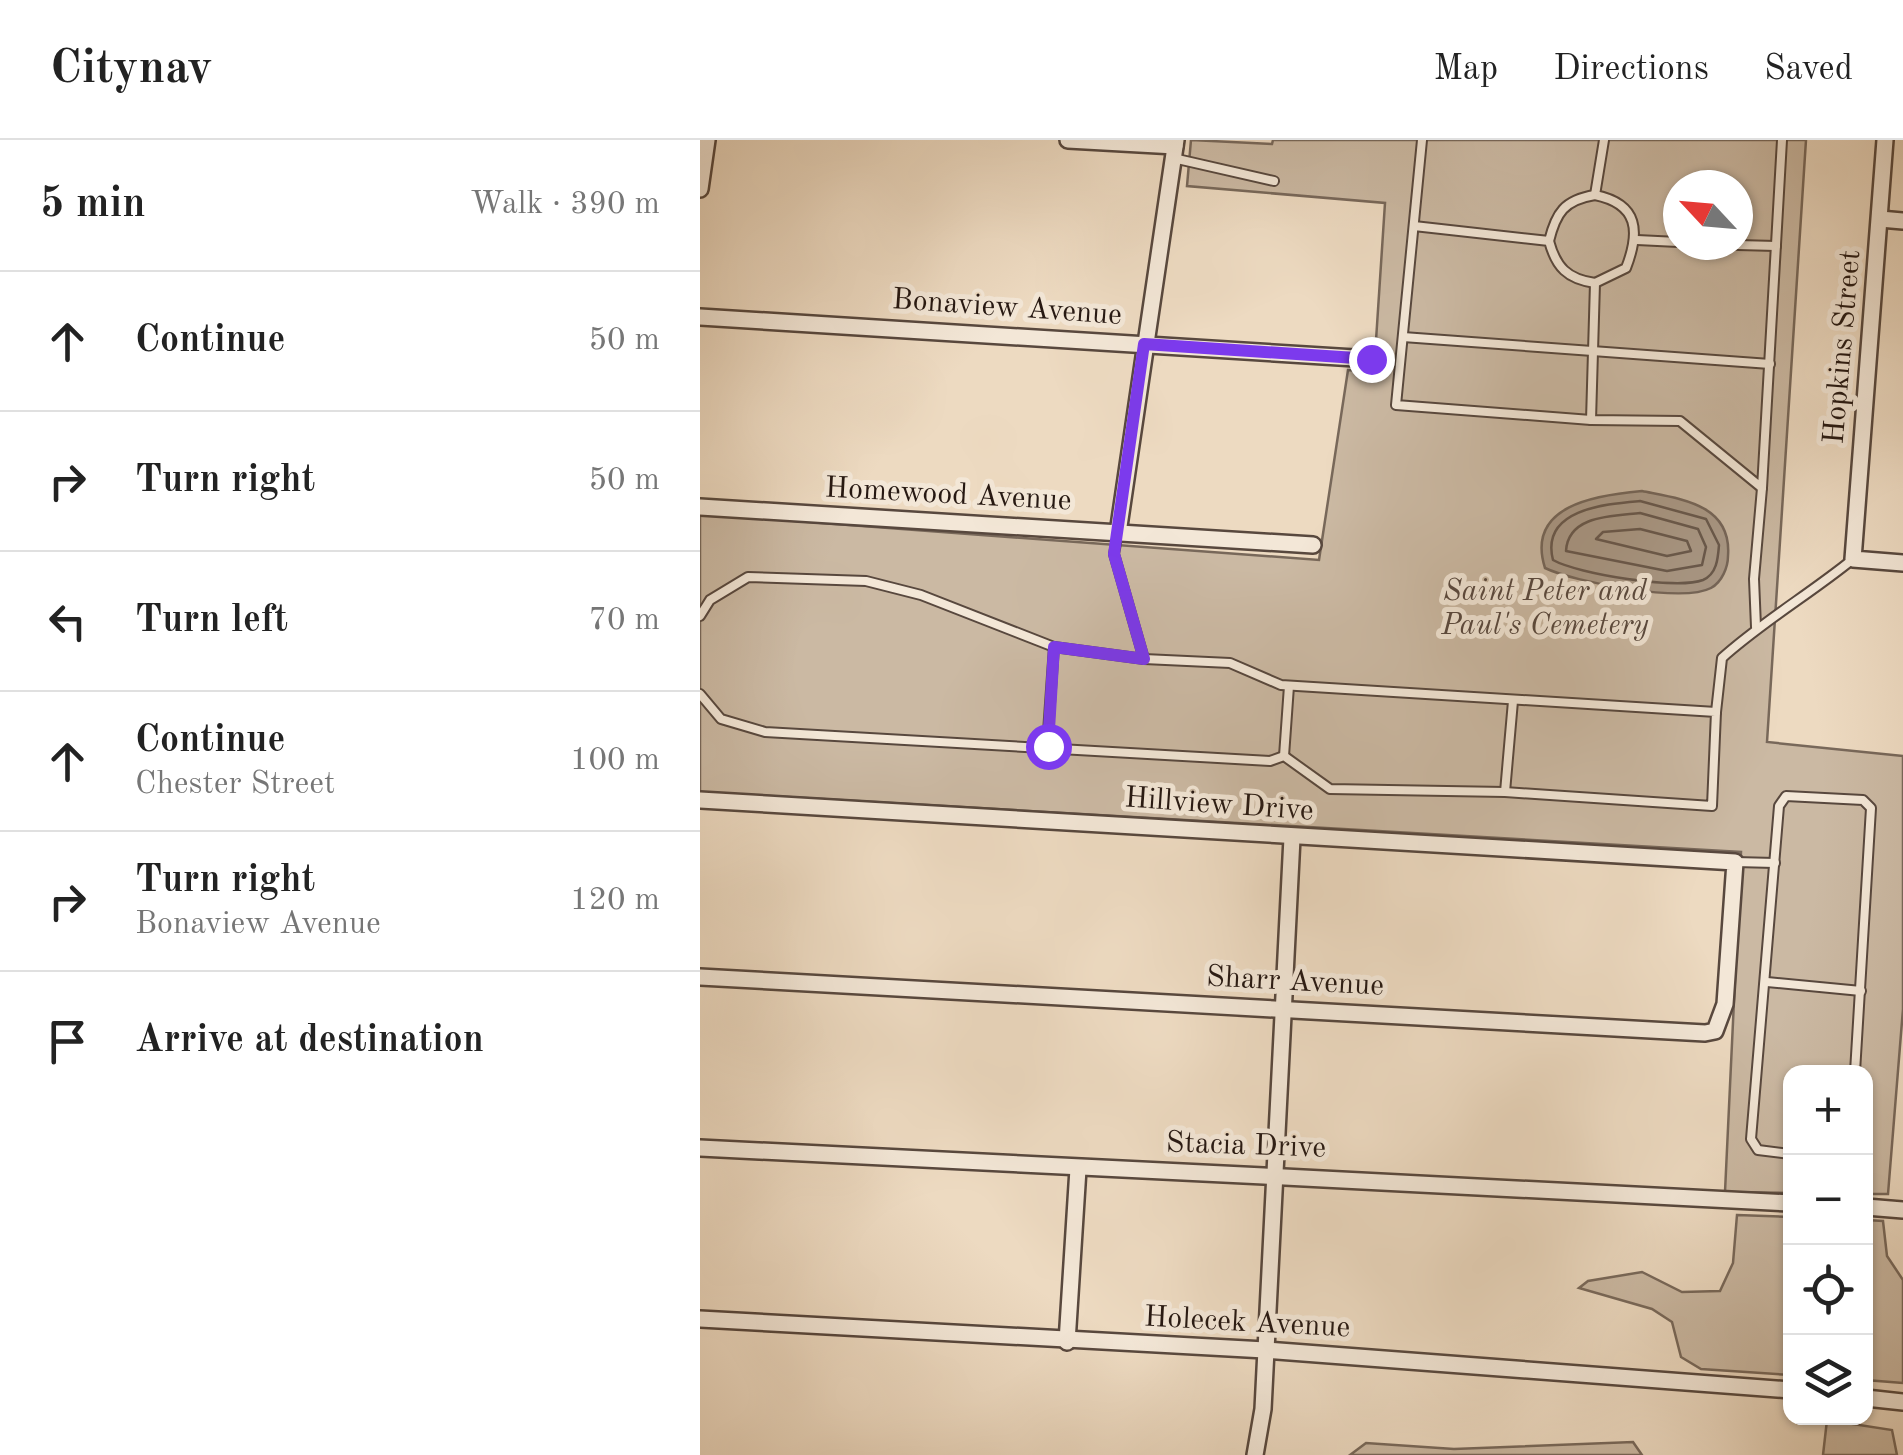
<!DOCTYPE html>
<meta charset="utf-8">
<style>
:root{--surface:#fff;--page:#f6f6f6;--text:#222;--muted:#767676;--line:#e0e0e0}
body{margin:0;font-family:"Old Standard TT",serif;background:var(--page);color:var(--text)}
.controls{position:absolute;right:30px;bottom:30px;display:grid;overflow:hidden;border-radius:20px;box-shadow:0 2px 8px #0004}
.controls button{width:90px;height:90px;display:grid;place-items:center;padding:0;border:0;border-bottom:2px solid var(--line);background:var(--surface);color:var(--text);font:50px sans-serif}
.compass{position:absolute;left:963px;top:30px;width:90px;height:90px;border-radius:50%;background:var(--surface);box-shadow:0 2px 8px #0004;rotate:296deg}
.stop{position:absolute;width:30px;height:30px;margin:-22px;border:8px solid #7c3aed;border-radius:50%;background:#fff}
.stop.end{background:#7c3aed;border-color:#fff;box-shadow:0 2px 10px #0008}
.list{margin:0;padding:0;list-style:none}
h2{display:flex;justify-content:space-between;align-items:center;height:130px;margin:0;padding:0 40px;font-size:42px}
h2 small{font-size:32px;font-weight:400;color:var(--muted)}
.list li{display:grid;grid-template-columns:65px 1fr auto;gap:30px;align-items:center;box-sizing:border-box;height:140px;padding:0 40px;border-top:2px solid var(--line)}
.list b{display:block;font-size:38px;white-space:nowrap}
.list p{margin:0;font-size:32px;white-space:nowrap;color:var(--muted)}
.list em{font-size:32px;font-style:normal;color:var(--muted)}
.icon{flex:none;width:55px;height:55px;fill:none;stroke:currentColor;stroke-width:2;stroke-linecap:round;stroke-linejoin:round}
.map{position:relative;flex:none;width:1203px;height:1315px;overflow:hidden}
header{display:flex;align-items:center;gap:60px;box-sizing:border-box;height:140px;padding:0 50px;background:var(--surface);border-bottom:2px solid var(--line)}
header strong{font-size:48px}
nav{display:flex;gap:55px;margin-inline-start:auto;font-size:35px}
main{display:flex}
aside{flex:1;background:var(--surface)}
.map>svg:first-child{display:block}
.green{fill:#cbb9a3;stroke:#78685a;stroke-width:2.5;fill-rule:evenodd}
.water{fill:#a99886;stroke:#756558;stroke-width:2.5}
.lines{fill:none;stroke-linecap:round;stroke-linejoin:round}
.shore{stroke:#68584c;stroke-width:2.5}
.service-casing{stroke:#58483e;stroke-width:12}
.minor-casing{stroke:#58483e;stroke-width:20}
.service{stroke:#f3e7d7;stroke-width:8}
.minor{stroke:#f3e7d7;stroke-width:15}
.route{stroke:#7c3aed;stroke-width:12}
.labels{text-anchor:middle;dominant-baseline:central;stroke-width:10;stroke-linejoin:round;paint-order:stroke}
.street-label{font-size:30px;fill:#261812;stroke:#f3e7d7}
.park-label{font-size:30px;font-style:italic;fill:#58483e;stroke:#f3e7d7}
</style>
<header>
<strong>Citynav</strong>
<nav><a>Map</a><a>Directions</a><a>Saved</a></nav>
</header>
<main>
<aside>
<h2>5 min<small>Walk · 390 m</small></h2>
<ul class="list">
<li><svg class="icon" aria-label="ahead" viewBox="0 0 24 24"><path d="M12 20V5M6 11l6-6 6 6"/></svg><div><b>Continue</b></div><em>50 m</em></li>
<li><svg class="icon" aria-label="right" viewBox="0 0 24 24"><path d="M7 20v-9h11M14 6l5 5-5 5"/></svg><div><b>Turn right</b></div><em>50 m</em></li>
<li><svg class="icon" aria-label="left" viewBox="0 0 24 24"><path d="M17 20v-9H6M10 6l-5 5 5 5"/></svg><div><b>Turn left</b></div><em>70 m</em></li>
<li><svg class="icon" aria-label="ahead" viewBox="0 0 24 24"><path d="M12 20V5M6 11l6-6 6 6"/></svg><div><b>Continue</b><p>Chester Street</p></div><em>100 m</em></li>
<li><svg class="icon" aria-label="right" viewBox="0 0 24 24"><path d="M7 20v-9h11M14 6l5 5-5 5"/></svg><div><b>Turn right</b><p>Bonaview Avenue</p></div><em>120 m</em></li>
<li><svg class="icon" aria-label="arrive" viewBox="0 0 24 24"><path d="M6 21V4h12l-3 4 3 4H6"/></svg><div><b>Arrive at destination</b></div></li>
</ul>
</aside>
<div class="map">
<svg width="1203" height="1315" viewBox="0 0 1203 1315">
<rect width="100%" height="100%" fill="#eddac1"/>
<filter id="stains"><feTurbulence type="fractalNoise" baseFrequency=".002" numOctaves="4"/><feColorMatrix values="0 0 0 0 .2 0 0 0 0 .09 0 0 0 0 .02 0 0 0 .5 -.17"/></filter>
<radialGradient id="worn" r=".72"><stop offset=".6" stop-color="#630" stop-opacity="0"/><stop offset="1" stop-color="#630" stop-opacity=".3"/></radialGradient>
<g class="green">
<path d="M491,0L572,4L573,0H1106L1067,602L1203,616V869L1188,1054H1166V932H1090V1053L1025,1052L1041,712L0,652V374L619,420L648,230L674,231L685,63L487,46ZM978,45H1038V105H978Z"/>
<path d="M1037,1075L1090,1077V1235L1001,1229L981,1217L972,1182L952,1169L879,1148L888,1141L942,1132L982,1152L1020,1151L1033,1123Z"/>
<path d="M1166,1080L1183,1081L1187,1116L1203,1140V1243L1166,1240Z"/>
<path d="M1127,1280L1192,1290L1197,1315H1123Z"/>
<path d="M933,1302L942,1315H650L666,1303L754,1309Z"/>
</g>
<path class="water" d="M942,351C981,359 1032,364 1028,416C1028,427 1022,442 1011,448C982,463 874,442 845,428C825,365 897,355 942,351Z"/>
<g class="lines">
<g class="shore">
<path d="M940,361L1006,379L1019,405C1018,418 1017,434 1003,440C977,450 878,434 853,420C840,369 906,364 940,361Z"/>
<path d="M940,373L998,389L1006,407L1002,425L967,431L866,411C868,375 913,376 940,373Z"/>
<path d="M940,389L987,401L991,411L967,416L896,399L903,392Z"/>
</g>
<defs>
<g id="service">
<path d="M722,0L696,265L891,280L980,281L1062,348L1082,0"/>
<path d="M473,18L574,41"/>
<path d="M714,86L849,101C856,127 867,139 895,143"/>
<path d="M937,100L978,102"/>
<path d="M849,101C856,73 864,60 895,55"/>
<path d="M1038,105L1076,106"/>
<path d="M703,197L1070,224"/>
<path d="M891,280L895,143L926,128C940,92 939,64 895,55L904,0"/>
<path d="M418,393L414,414L444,519"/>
<path d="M0,476L10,460L48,437L166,441L221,455L354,507L444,519L530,523L581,545L1016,572L1012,666L805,652L630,649L584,616L570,621L65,592L21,579L0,554"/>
<path d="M1056,487L1054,439L1062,348"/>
<path d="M1016,572L1022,518C1063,481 1110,454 1153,419"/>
<path d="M347,606L354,507"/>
<path d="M584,616L589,546"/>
<path d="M805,652L813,561"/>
<path d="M1035,722L1075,723"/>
<path d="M1067,842L1161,851"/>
<path d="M1090,1014L1058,1010L1051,999L1079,666L1086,656L1163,660L1171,668L1155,932"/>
</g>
<g id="minor">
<path d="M368,0L475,6"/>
<path d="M1185,0L1153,419L1203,423"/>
<path d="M0,49L7,0"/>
<path d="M1180,79L1203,81"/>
<path d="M0,177L671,219"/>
<path d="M0,367L613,405"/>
<path d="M418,393L476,0"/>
<path d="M0,660L1035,722L1025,864L1015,891L1005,893L0,837"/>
<path d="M0,1008C363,1028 727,1042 1090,1063"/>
<path d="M1166,1067L1203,1070"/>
<path d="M0,1179L565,1210L1090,1250"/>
<path d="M367,1202L378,1029"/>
<path d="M1166,1258L1203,1262"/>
<path d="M555,1315L563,1269L592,698"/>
</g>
</defs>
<use href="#service" class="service-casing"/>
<use href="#minor" class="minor-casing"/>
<use href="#service" class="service"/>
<use href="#minor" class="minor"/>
</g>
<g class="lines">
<path class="route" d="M348,606L354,507L444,519L414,414L444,204L671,219"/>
</g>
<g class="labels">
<g class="street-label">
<text transform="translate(307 168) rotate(4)">Bonaview Avenue</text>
<text transform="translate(1143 207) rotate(-85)">Hopkins Street</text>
<text transform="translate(248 355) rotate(3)">Homewood Avenue</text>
<text transform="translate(519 665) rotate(4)">Hillview Drive</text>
<text transform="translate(595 842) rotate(3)">Sharr Avenue</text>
<text transform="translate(546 1006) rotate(2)">Stacia Drive</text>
<text transform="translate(547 1183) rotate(3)">Holecek Avenue</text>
</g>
<g class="park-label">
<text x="845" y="452">Saint Peter and<tspan x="845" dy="34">Paul's Cemetery</tspan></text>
</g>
</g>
<rect width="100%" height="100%" filter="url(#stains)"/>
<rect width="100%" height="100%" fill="url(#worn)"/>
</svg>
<div class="controls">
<button>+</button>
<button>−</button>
<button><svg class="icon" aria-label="locate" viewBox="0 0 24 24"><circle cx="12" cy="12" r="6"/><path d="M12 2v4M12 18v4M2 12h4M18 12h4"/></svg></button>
<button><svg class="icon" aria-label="layers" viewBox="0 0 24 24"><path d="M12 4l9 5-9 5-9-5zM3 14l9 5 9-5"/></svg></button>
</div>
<svg class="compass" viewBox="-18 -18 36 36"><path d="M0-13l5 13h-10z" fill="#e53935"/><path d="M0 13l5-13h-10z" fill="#767676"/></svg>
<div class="stop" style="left:348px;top:606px"></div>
<div class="stop end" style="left:671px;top:219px"></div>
</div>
</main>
